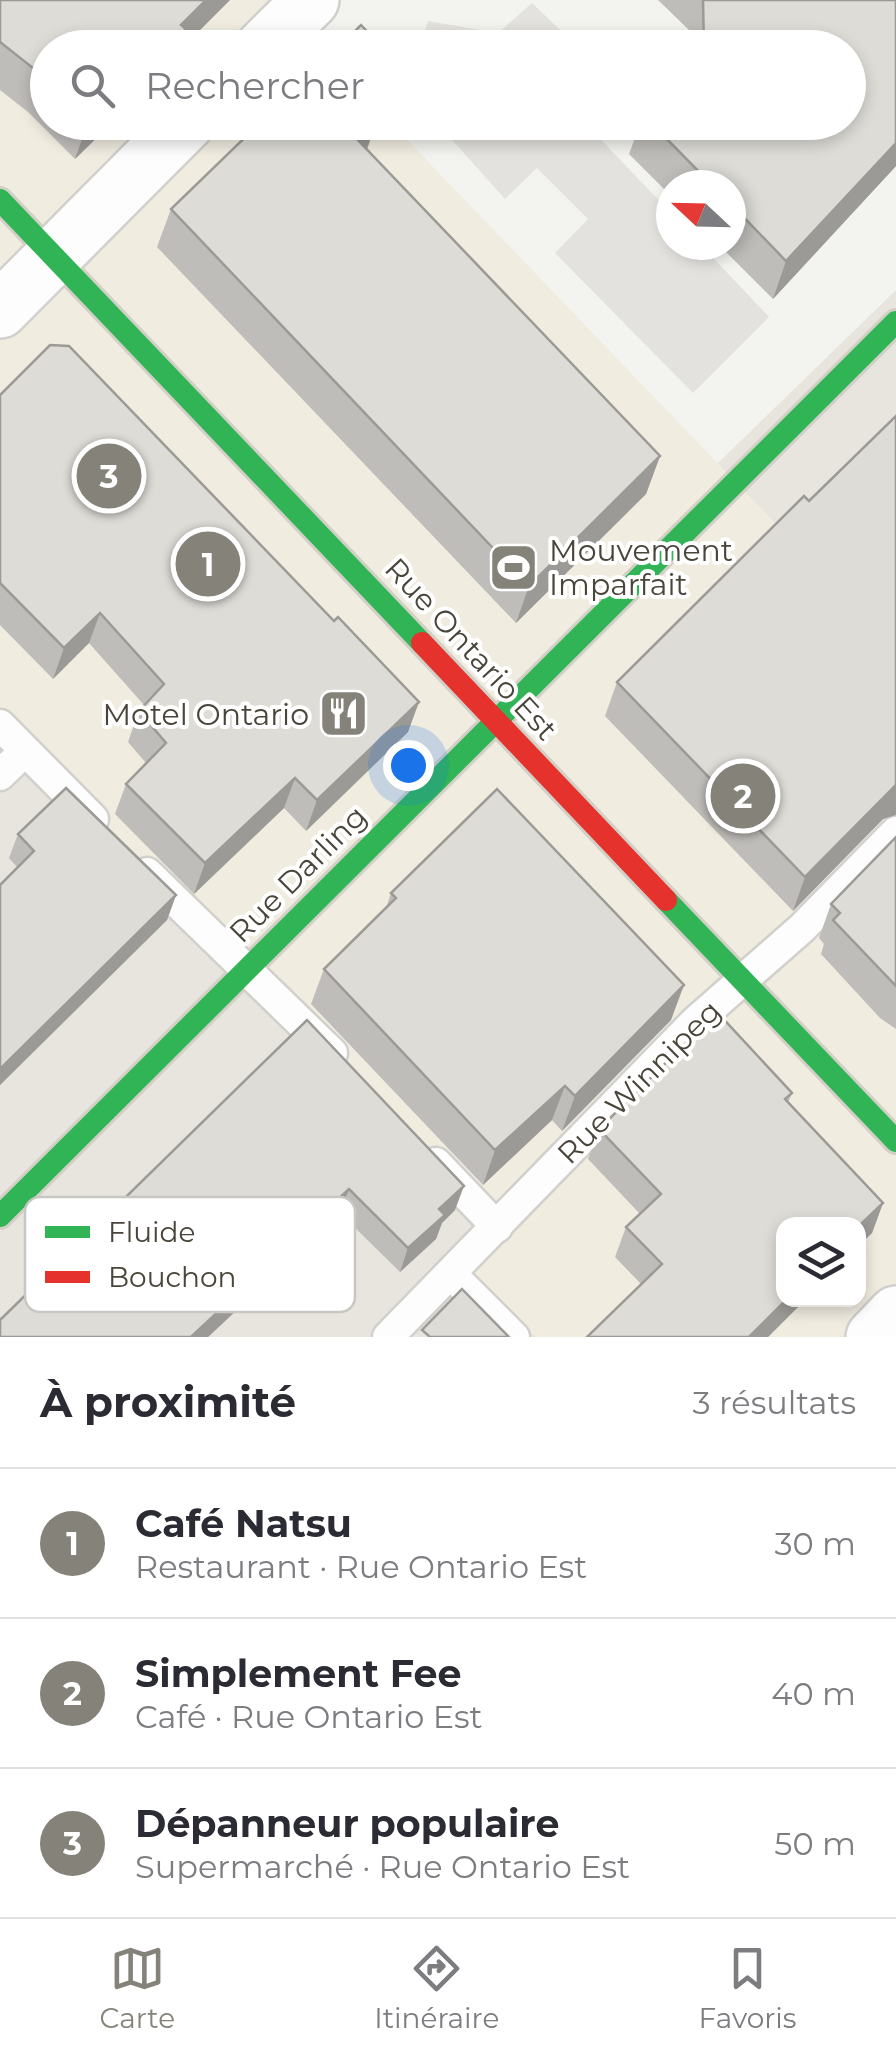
<!DOCTYPE html>
<html lang="fr">
<meta charset="utf-8">
<style>
:root{--surface:#fff;--page:#f7f7f7;--text:#2b2b33;--muted:#7c7c81;--line:#e1e1e2;--accent:#858279}
body{margin:0;font-family:Montserrat,sans-serif;background:var(--page);color:var(--text)}
.controls{position:absolute;right:30px;bottom:30px;display:grid;overflow:hidden;border-radius:20px;box-shadow:0 5px 15px #0003}
.controls button{width:90px;height:90px;display:grid;place-items:center;padding:0;border:0;border-bottom:2px solid var(--line);background:var(--surface);color:var(--text);font:50px sans-serif}
.compass{position:absolute;left:656px;top:170px;width:90px;height:90px;border-radius:50%;background:var(--surface);box-shadow:0 5px 15px #0003;rotate:292deg}
.you{position:absolute;left:408px;top:765px;width:35px;height:35px;margin:-25px;border:8px solid #fff;border-radius:50%;background:#1a73e8;box-shadow:0 0 0 15px #1a73e833}
.badge{display:grid;place-items:center;width:65px;height:65px;border-radius:50%;background:var(--accent);color:#fff;font-size:32px;font-weight:700}
.pin{position:absolute;translate:-50% -50%;border:5px solid #fff;box-shadow:0 2px 10px #0006}
.list{margin:0;padding:0;list-style:none}
h2{display:flex;justify-content:space-between;align-items:center;height:130px;margin:0;padding:0 40px;font-size:42px}
h2 small{font-size:32px;font-weight:400;color:var(--muted)}
.list li{display:grid;grid-template-columns:65px 1fr auto;gap:30px;align-items:center;box-sizing:border-box;height:150px;padding:0 40px;border-top:2px solid var(--line)}
.list b{display:block;font-size:38px;white-space:nowrap}
.list p{margin:0;font-size:32px;white-space:nowrap;color:var(--muted)}
.list em{font-size:32px;font-style:normal;color:var(--muted)}
.icon{flex:none;width:55px;height:55px;fill:none;stroke:currentColor;stroke-width:2;stroke-linecap:round;stroke-linejoin:round}
.map{position:relative;flex:none;width:896px;height:1337px;overflow:hidden}
.search{position:absolute;background:var(--surface);box-shadow:0 5px 15px #0003;left:30px;right:30px;top:30px;height:110px;display:flex;align-items:center;gap:25px;box-sizing:border-box;padding:0 35px;border-radius:55px;color:var(--muted);font-size:38px}
.sheet{height:580px;background:var(--surface)}
nav{display:flex;justify-content:space-around;align-items:center;box-sizing:border-box;height:140px;border-top:2px solid var(--line);background:var(--surface);font-size:28px;color:var(--muted)}
nav a{display:grid;justify-items:center;gap:5px}
nav .on{color:var(--accent)}
.map>svg:first-child{display:block}
.residential{fill:#e7e5dd}
.commercial{fill:#f1ece0;fill-rule:evenodd}
.parking{fill:#e3e2de}
.lines{fill:none;stroke-linecap:round;stroke-linejoin:round}
.lane-casing{stroke:#d1d0cc;stroke-width:35}
.street-casing{stroke:#d1d0cc;stroke-width:60}
.fast-casing{stroke:#d2d0c6;stroke-width:28}
.jam-casing{stroke:#d2d0c6;stroke-width:28}
.lane{stroke:#fdfdfd;stroke-width:30}
.street{stroke:#fdfdfd;stroke-width:55}
.fast{stroke:#30b455;stroke-width:22}
.jam{stroke:#e5322d;stroke-width:22}
.wall{fill:#bebdb9}
.shaded-wall{fill:#9b9a96}
.building{fill:#dddcd7;stroke:#9b9a96;stroke-width:2.5}
.labels{text-anchor:middle;dominant-baseline:central;stroke-width:8;stroke-linejoin:round;paint-order:stroke}
.poi-label{font-size:30px;fill:#4a453a;stroke:#fff;text-anchor:start}
.street-label{font-size:30px;fill:#4a453a;stroke:#fff}
.key{fill:#fff;stroke:#c9c7c4;stroke-width:2.5}
.key-label{font-size:28px;fill:#4a453a}
</style>
<div class="map">
<svg width="896" height="1337" viewBox="0 0 896 1337">
<rect width="100%" height="100%" fill="#f3f3ef"/>
<g class="residential">
<path d="M896,290V649L716,465Z"/>
<path d="M0,726L487,1225L458,1255L536,1337H0Z"/>
</g>
<path class="commercial" d="M0,0H273L320,47L48,48V122L391,123L896,649V1337H536L458,1255L487,1226L0,726ZM784,1224H858V1300H784Z"/>
<g class="parking">
<path d="M532,3L578,47H420L428,21L498,33Z"/>
<path d="M436,122L585,123L671,213V245H701L769,317L693,393L555,253L588,219L537,168L505,199Z"/>
</g>
<g class="lines">
<defs>
<g id="lane">
<path d="M0,725L93,819"/>
<path d="M0,775L25,751"/>
<path d="M147,873L332,1053"/>
<path d="M436,1163L497,1227"/>
<path d="M451,1274L514,1337"/>
<path d="M388,1337L695,1022L802,928L896,832"/>
</g>
<g id="street">
<path d="M263,48L311,0"/>
<path d="M0,310L187,122"/>
<path d="M874,1337L896,1314"/>
</g>
<g id="fast">
<path d="M0,200L422,643"/>
<path d="M666,900L896,1141"/>
<path d="M0,1216L896,322"/>
</g>
<path id="jam" d="M422,643L666,900"/>
</defs>
<use href="#lane" class="lane-casing"/>
<use href="#street" class="street-casing"/>
<use href="#fast" class="fast-casing"/>
<use href="#jam" class="jam-casing"/>
<use href="#lane" class="lane"/>
<use href="#street" class="street"/>
<use href="#fast" class="fast"/>
<use href="#jam" class="jam"/>
</g>
<g class="wall">
<path d="M0,0H230L182,48H48V122H113L75,159L28,112L0,90Z"/>
<path d="M658,0H896V166L773,299L719,245H731V185H671V196L629,154L641,122H848V48H689V30Z"/>
<path d="M375,126L367,150L660,456L646,494L516,623L157,247L171,209Z"/>
<path d="M0,395L408,732L306,831L284,808L194,894L115,814L126,784L146,763L128,742L139,711L144,705L89,643L53,679L0,625Z"/>
<path d="M896,416V815L883,819L793,911L605,716L617,682L809,501Z"/>
<path d="M18,834L176,895L167,920L0,1085V885L18,868L9,858Z"/>
<path d="M896,837V1029L880,1018L821,954L824,944L819,938L831,904Z"/>
<path d="M391,893L671,1020L562,1131L552,1120L483,1185L311,1004L324,969L386,908Z"/>
<path d="M307,1020L455,1210L442,1223L436,1239L400,1272L340,1213L208,1337H0Z"/>
<path d="M792,1093L788,1103L883,1203L872,1233L768,1337H587L641,1284L615,1257L626,1227L640,1214L588,1159L599,1129Z"/>
</g>
<g class="shaded-wall">
<path d="M206,0H230L182,48H167L181,25Z"/>
<path d="M88,122H113L75,159Z"/>
<path d="M364,122H379L375,126L365,154L356,138Z"/>
<path d="M896,143V166L773,299L786,261Z"/>
<path d="M660,456L646,494L516,623L529,586Z"/>
<path d="M100,613L89,643L53,679L64,648Z"/>
<path d="M419,702L408,732L306,831L317,800Z"/>
<path d="M295,778L284,808L194,894L205,863Z"/>
<path d="M896,785V815L883,819L793,911L805,877Z"/>
<path d="M176,895L167,920L0,1085V1069Z"/>
<path d="M684,985L671,1020L562,1131L575,1096Z"/>
<path d="M565,1086L552,1120L483,1185L495,1150Z"/>
<path d="M464,1186L455,1210L442,1223L436,1239L400,1272L408,1248L439,1209Z"/>
<path d="M349,1189L340,1213L208,1337H191Z"/>
<path d="M883,1203L872,1233L858,1246V1227Z"/>
<path d="M786,1300H805L768,1337H749Z"/>
</g>
<g class="building">
<path d="M0,0H206L181,25L186,29L167,48H48V80L0,42Z"/>
<path d="M703,0H896V143L786,261L731,204V185H712L650,122H848V48H704Z"/>
<path d="M361,25L383,48H338Z"/>
<path d="M261,122H373L356,138L660,456L529,586L171,209Z"/>
<path d="M50,345L69,346L334,621L338,617L419,702L317,800L295,778L205,863L126,784L166,743L139,711L164,684L100,613L64,648L0,583V395Z"/>
<path d="M896,416V785L805,877L617,682L804,496L809,501Z"/>
<path d="M66,788L176,895L0,1069V885L34,851L18,834Z"/>
<path d="M497,789L684,985L575,1096L565,1086L495,1150L324,969L396,898L391,893Z"/>
<path d="M896,837V986L833,920L840,913L831,904Z"/>
<path d="M717,1012L792,1093L785,1099L883,1203L858,1227V1224H784V1300H786L749,1337H587L662,1264L626,1227L661,1194L599,1129Z"/>
<path d="M307,1020L464,1186L439,1209L445,1215L408,1248L349,1189L191,1337H0V1320Z"/>
<path d="M462,1289L509,1337H430L422,1330Z"/>
</g>
<defs>
<symbol id="stadium-square" viewBox="-11 -11 22 22"><rect x="-9" y="-9" width="18" height="18" rx="4" fill="#858279" stroke="#fff"/><path d="M0-5a6.5 5 0 1 0 0 10a6.5 5 0 1 0 0-10ZM-3.5-1.8h7v3.6h-7Z" fill="#fff"/></symbol>
<symbol id="restaurant-square" viewBox="-11 -11 22 22"><rect x="-9" y="-9" width="18" height="18" rx="4" fill="#858279" stroke="#fff"/><path d="M-5-6h1v4h1v-4h1v4h1v-4h1v5L-1.5 .5V6h-2V.5L-5-1ZM5-6V6H3V1.5H1.5Q1.5-4 5-6Z" fill="#fff"/></symbol>
</defs>
<g fill-rule="evenodd">
<use href="#stadium-square" x="486" y="540" width="55" height="55"/>
<use href="#restaurant-square" x="316" y="686" width="55" height="55"/>
</g>
<g class="labels">
<g class="poi-label">
<text x="549" y="550">Mouvement<tspan x="549" dy="34">Imparfait</tspan></text>
<text x="309" y="714" text-anchor="end">Motel Ontario</text>
</g>
<g class="street-label">
<text transform="translate(471 649) rotate(47)">Rue Ontario Est</text>
<text transform="translate(298 874) rotate(-45)">Rue Darling</text>
<text transform="translate(639 1082) rotate(-45)">Rue Winnipeg</text>
</g>
</g>
<rect x="25" y="1197" width="330" height="115" rx="15" class="key"/>
<rect x="45" y="1226" width="45" height="12" fill="#30b455"/>
<rect x="45" y="1271" width="45" height="12" fill="#e5322d"/>
<g class="key-label">
<text x="108" y="1242">Fluide</text>
<text x="108" y="1287">Bouchon</text>
</g>
</svg>
<div class="controls">
<button><svg class="icon" aria-label="layers" viewBox="0 0 24 24"><path d="M12 4l9 5-9 5-9-5zM3 14l9 5 9-5"/></svg></button>
</div>
<svg class="compass" viewBox="-18 -18 36 36"><path d="M0-13l5 13h-10z" fill="#e53935"/><path d="M0 13l5-13h-10z" fill="#7c7c81"/></svg>
<div class="you"></div>
<div class="pin badge" style="left:208px;top:564px">1</div>
<div class="pin badge" style="left:743px;top:796px">2</div>
<div class="pin badge" style="left:109px;top:476px">3</div>
<div class="search"><svg class="icon" aria-label="search" viewBox="0 0 24 24"><circle cx="10" cy="10" r="6"/><path d="M15 15l6 6"/></svg>Rechercher</div>
</div>
<section class="sheet">
<h2>À proximité<small>3 résultats</small></h2>
<ul class="list">
<li><span class="badge">1</span><div><b>Café Natsu</b><p>Restaurant · Rue Ontario Est</p></div><em>30 m</em></li>
<li><span class="badge">2</span><div><b>Simplement Fee</b><p>Café · Rue Ontario Est</p></div><em>40 m</em></li>
<li><span class="badge">3</span><div><b>Dépanneur populaire</b><p>Supermarché · Rue Ontario Est</p></div><em>50 m</em></li>
</ul>
</section>
<nav>
<a class="on"><svg class="icon" aria-label="map" viewBox="0 0 24 24"><path d="M3 6l6-2 6 2 6-2v14l-6 2-6-2-6 2zM9 4v14M15 6v14"/></svg>Carte</a>
<a><svg class="icon" aria-label="directions" viewBox="0 0 24 24"><path d="M12 3l9 9-9 9-9-9zM9 14v-3h6M13 9l2 2-2 2"/></svg>Itinéraire</a>
<a><svg class="icon" aria-label="saved" viewBox="0 0 24 24"><path d="M7 4h10v16l-5-4-5 4z"/></svg>Favoris</a>
</nav>
